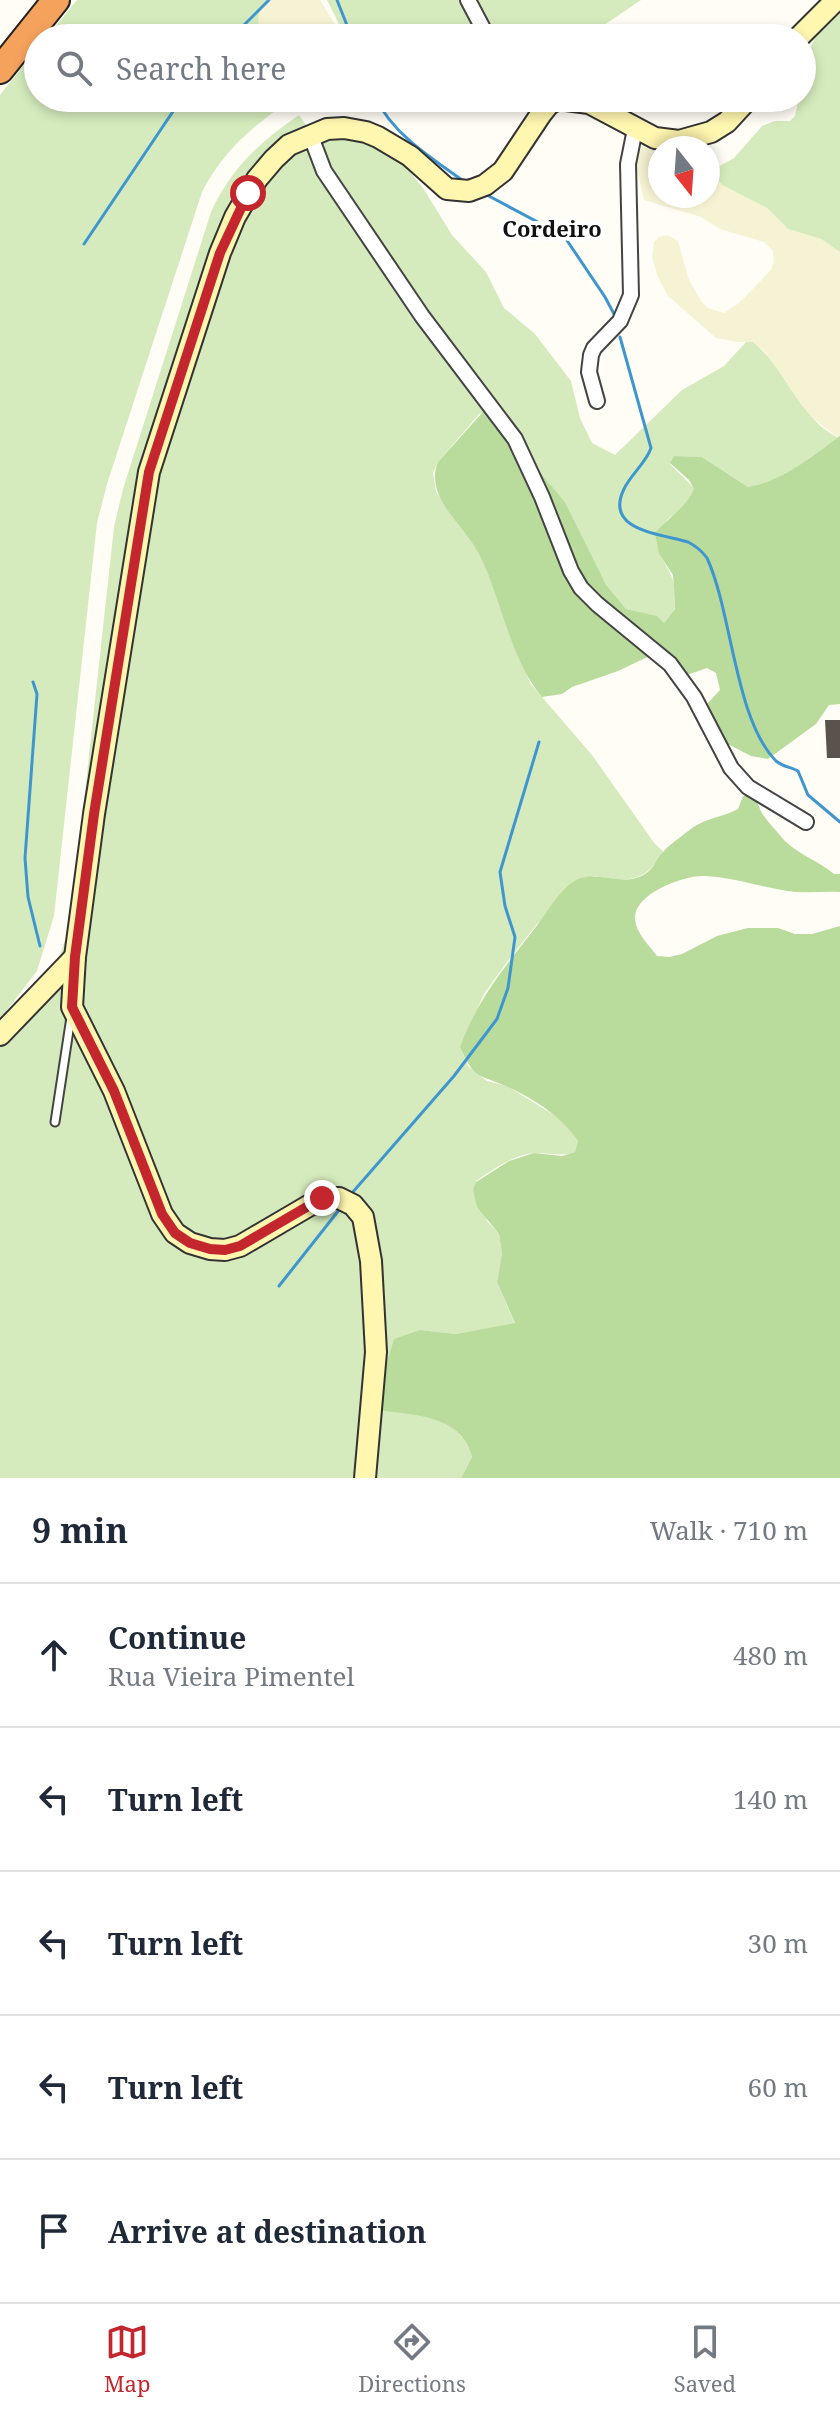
<!DOCTYPE html>
<meta charset="utf-8">
<style>
:root{--surface:#fff;--page:#f6f6f7;--text:#1f2937;--muted:#747a83;--line:#e0e1e3;--accent:#c4262e}
body{margin:0;font-family:"Noto Serif",serif;background:var(--page);color:var(--text)}
.compass{position:absolute;left:648px;top:136px;width:72px;height:72px;border-radius:50%;background:var(--surface);box-shadow:0 4px 12px #0003;rotate:163deg}
.stop{position:absolute;width:24px;height:24px;margin:-18px;border:6px solid #c4262e;border-radius:50%;background:#fff}
.stop.end{background:#c4262e;border-color:#fff;box-shadow:0 2px 8px #0008}
.list{margin:0;padding:0;list-style:none}
h2{display:flex;justify-content:space-between;align-items:center;height:104px;margin:0;padding:0 32px;font-size:34px}
h2 small{font-size:26px;font-weight:400;color:var(--muted)}
.list li{display:grid;grid-template-columns:52px 1fr auto;gap:24px;align-items:center;box-sizing:border-box;height:144px;padding:0 32px;border-top:2px solid var(--line)}
.list b{display:block;font-size:30px;white-space:nowrap}
.list p{margin:0;font-size:26px;white-space:nowrap;color:var(--muted)}
.list em{font-size:26px;font-style:normal;color:var(--muted)}
.icon{flex:none;width:44px;height:44px;fill:none;stroke:currentColor;stroke-width:2;stroke-linecap:round;stroke-linejoin:round}
.map{position:relative;flex:none;width:840px;height:1478px;overflow:hidden}
.search{position:absolute;background:var(--surface);box-shadow:0 4px 12px #0003;left:24px;right:24px;top:24px;height:88px;display:flex;align-items:center;gap:20px;box-sizing:border-box;padding:0 28px;border-radius:44px;color:var(--muted);font-size:30px}
.sheet{height:824px;background:var(--surface)}
nav{display:flex;justify-content:space-around;align-items:center;box-sizing:border-box;height:112px;border-top:2px solid var(--line);background:var(--surface);font-size:22px;color:var(--muted)}
nav a{display:grid;justify-items:center;gap:4px}
nav .on{color:var(--accent)}
.map>svg:first-child{display:block}
.farmland{fill:#f6f3d4}
.green{fill:#d5ebbd}
.forest{fill:#b9dc9c}
.lines{fill:none;stroke-linecap:round;stroke-linejoin:round}
.stream{stroke:#3f96cf;stroke-width:3}
.building{fill:#5a524d}
.lane-casing{stroke:#444;stroke-width:11}
.street-casing{stroke:#444;stroke-width:18}
.secondary-casing{stroke:#333;stroke-width:24}
.highway-casing{stroke:#222;stroke-width:30}
.lane{stroke:#fff;stroke-width:7}
.street{stroke:#fff;stroke-width:14}
.secondary{stroke:#fff6b0;stroke-width:20}
.highway{stroke:#f5a25d;stroke-width:26}
.route{stroke:#c4262e;stroke-width:10}
.labels{text-anchor:middle;dominant-baseline:central;stroke-width:8;stroke-linejoin:round;paint-order:stroke}
.neighbourhood-label{font-size:22px;font-weight:bold;fill:#111;stroke:#fff}
</style>
<div class="map">
<svg width="840" height="1478" viewBox="0 0 840 1478">
<rect width="100%" height="100%" fill="#fffdf5"/>
<g class="farmland">
<path d="M272,0H320L343,38H258L249,20Z"/>
<path d="M644,142L660,148V196H708V171L724,186L767,208L788,229L821,239L840,252V436L838,438L809,415L764,351L753,342H737L716,338L668,296L658,277L652,258L654,242L659,237L667,235L678,241L689,280L701,301L708,308L724,313L739,303L771,270L774,261L773,251L764,242L720,229L701,217L644,200L635,162Z"/>
</g>
<g class="green">
<path d="M77,0H269C255,14 257,20 262,38H46Z"/>
<path d="M327,0H641L585,38H346Z"/>
<path d="M840,4V252L821,239L788,229L767,208L724,186L709,172L734,158L762,126L775,121H790L795,116L799,98H802C802,56 813,35 840,4Z"/>
<path d="M38,47V98H287L289,101C253,126 223,151 202,192L107,484L97,523L54,916L37,971L0,1019V95Z"/>
<path d="M299,115L308,128L382,144L405,166L423,188L452,235L486,272L504,308L535,334L571,381L580,418L592,443L615,455L682,390L724,366L746,342H753C786,369 798,417 838,438C810,457 782,482 748,487L702,457L674,456L670,464L695,489L688,504L667,520L659,554C668,568 681,589 675,608C673,613 666,619 664,624L635,611L626,609L605,585L565,502L535,466L480,413L438,462L433,473L436,492L469,535L483,561L530,683L592,755L655,844L663,851C645,885 626,881 593,876L537,924L507,962L484,994L460,1047L468,1066L487,1081L507,1086L567,1123L578,1141L575,1152C561,1157 551,1153 536,1153C514,1154 494,1169 476,1181L487,1221L499,1234L502,1254L497,1282L515,1324L456,1334L420,1330L386,1369L378,1393C411,1407 462,1418 472,1457L461,1478H0V1037L53,979L71,920L114,527L123,489L211,212C231,168 260,142 299,115Z"/>
</g>
<g class="forest">
<path d="M490,404L535,466L565,502L606,585L626,609L657,616L664,623L675,609V600L673,575L659,554L655,533C669,517 686,508 694,489L689,480L670,463L674,456L702,457L748,487C783,481 812,456 840,436V704L829,705L816,724L768,759L751,756L722,741L704,713L707,704L720,690L716,673L707,668L681,677L672,676L658,663L656,653L618,671L572,687L562,694L542,697C510,660 501,596 478,552C462,523 424,496 438,462Z"/>
<path d="M743,796H753C758,801 758,806 762,813C764,817 782,838 786,842C801,856 819,861 834,874H840V892C825,891 811,893 796,892C766,889 734,877 704,876C684,875 633,894 635,919C636,933 649,945 657,956L669,957L682,954L717,936L748,928H778L795,934H812L840,926V1478H461L472,1457C461,1414 413,1415 377,1410L378,1393L394,1339L420,1330L456,1334L515,1323L497,1282L502,1254L499,1234L477,1207L473,1190L476,1182L509,1161L534,1153L562,1156L575,1152L578,1141C563,1118 536,1100 510,1088C481,1074 475,1082 460,1047C479,996 506,966 538,924C548,911 559,891 573,882C595,867 622,889 645,874C655,868 656,858 664,851C669,845 686,833 692,828C706,818 723,817 738,809Z"/>
</g>
<g class="lines">
<g class="stream">
<path d="M337,0L352,38"/>
<path d="M231,38L269,0"/>
<path d="M376,98C392,134 434,160 465,182"/>
<path d="M487,195L564,236L605,297L614,314"/>
<path d="M84,244L182,98"/>
<path d="M620,337L651,448C646,463 631,474 624,489C603,532 664,534 688,542C696,546 702,551 707,558C732,612 735,720 776,761C783,767 791,767 798,771L808,795L840,822"/>
<path d="M33,682L37,694L25,858L28,897L40,946"/>
<path d="M352,1193L454,1076L497,1019L508,988L515,937L505,906L500,872L539,742"/>
<path d="M279,1286L339,1210"/>
</g>
</g>
<path class="building" d="M825,720H840V758H827Z"/>
<g class="lines">
<defs>
<path id="lane" d="M55,1122L71,1017"/>
<g id="street">
<path d="M468,0L488,38"/>
<path d="M310,134L324,171L422,316L515,439L542,497L571,571L581,588L597,604L670,664L694,697L731,768L748,787L806,822"/>
<path d="M597,401L589,372L591,355L594,348L620,321L631,295L628,164L635,129"/>
</g>
<g id="secondary">
<path d="M798,38L836,0"/>
<path d="M0,1035L75,957"/>
<path d="M365,1478L376,1352L371,1261L363,1217L353,1205L339,1198H322L240,1246L225,1250L210,1249L190,1243L175,1233L162,1214L114,1091L72,1007L75,957L94,814L149,472L220,253L235,217L257,179L274,159L289,145L327,129L344,128L366,132L378,137L410,156L447,189L469,191L485,185L503,171L541,114L549,104L558,99L589,103L655,138L679,141L711,132L727,122L749,98"/>
</g>
<path id="highway" d="M0,70L56,0"/>
</defs>
<use href="#lane" class="lane-casing"/>
<use href="#street" class="street-casing"/>
<use href="#secondary" class="secondary-casing"/>
<use href="#highway" class="highway-casing"/>
<use href="#lane" class="lane"/>
<use href="#street" class="street"/>
<use href="#secondary" class="secondary"/>
<use href="#highway" class="highway"/>
</g>
<g class="lines">
<path class="route" d="M248,193L220,253L149,472L94,814L75,957L72,1007L114,1091L162,1214L175,1233L190,1243L210,1249L225,1250L240,1246L322,1198"/>
</g>
<g class="labels">
<g class="neighbourhood-label">
<text x="552" y="228">Cordeiro</text>
</g>
</g>
</svg>
<svg class="compass" viewBox="-18 -18 36 36"><path d="M0-13l5 13h-10z" fill="#e53935"/><path d="M0 13l5-13h-10z" fill="#747a83"/></svg>
<div class="stop" style="left:248px;top:193px"></div>
<div class="stop end" style="left:322px;top:1198px"></div>
<div class="search"><svg class="icon" aria-label="search" viewBox="0 0 24 24"><circle cx="10" cy="10" r="6"/><path d="M15 15l6 6"/></svg>Search here</div>
</div>
<section class="sheet">
<h2>9 min<small>Walk · 710 m</small></h2>
<ul class="list">
<li><svg class="icon" aria-label="ahead" viewBox="0 0 24 24"><path d="M12 20V5M6 11l6-6 6 6"/></svg><div><b>Continue</b><p>Rua Vieira Pimentel</p></div><em>480 m</em></li>
<li><svg class="icon" aria-label="left" viewBox="0 0 24 24"><path d="M17 20v-9H6M10 6l-5 5 5 5"/></svg><div><b>Turn left</b></div><em>140 m</em></li>
<li><svg class="icon" aria-label="left" viewBox="0 0 24 24"><path d="M17 20v-9H6M10 6l-5 5 5 5"/></svg><div><b>Turn left</b></div><em>30 m</em></li>
<li><svg class="icon" aria-label="left" viewBox="0 0 24 24"><path d="M17 20v-9H6M10 6l-5 5 5 5"/></svg><div><b>Turn left</b></div><em>60 m</em></li>
<li><svg class="icon" aria-label="arrive" viewBox="0 0 24 24"><path d="M6 21V4h12l-3 4 3 4H6"/></svg><div><b>Arrive at destination</b></div></li>
</ul>
</section>
<nav>
<a class="on"><svg class="icon" aria-label="map" viewBox="0 0 24 24"><path d="M3 6l6-2 6 2 6-2v14l-6 2-6-2-6 2zM9 4v14M15 6v14"/></svg>Map</a>
<a><svg class="icon" aria-label="directions" viewBox="0 0 24 24"><path d="M12 3l9 9-9 9-9-9zM9 14v-3h6M13 9l2 2-2 2"/></svg>Directions</a>
<a><svg class="icon" aria-label="saved" viewBox="0 0 24 24"><path d="M7 4h10v16l-5-4-5 4z"/></svg>Saved</a>
</nav>
